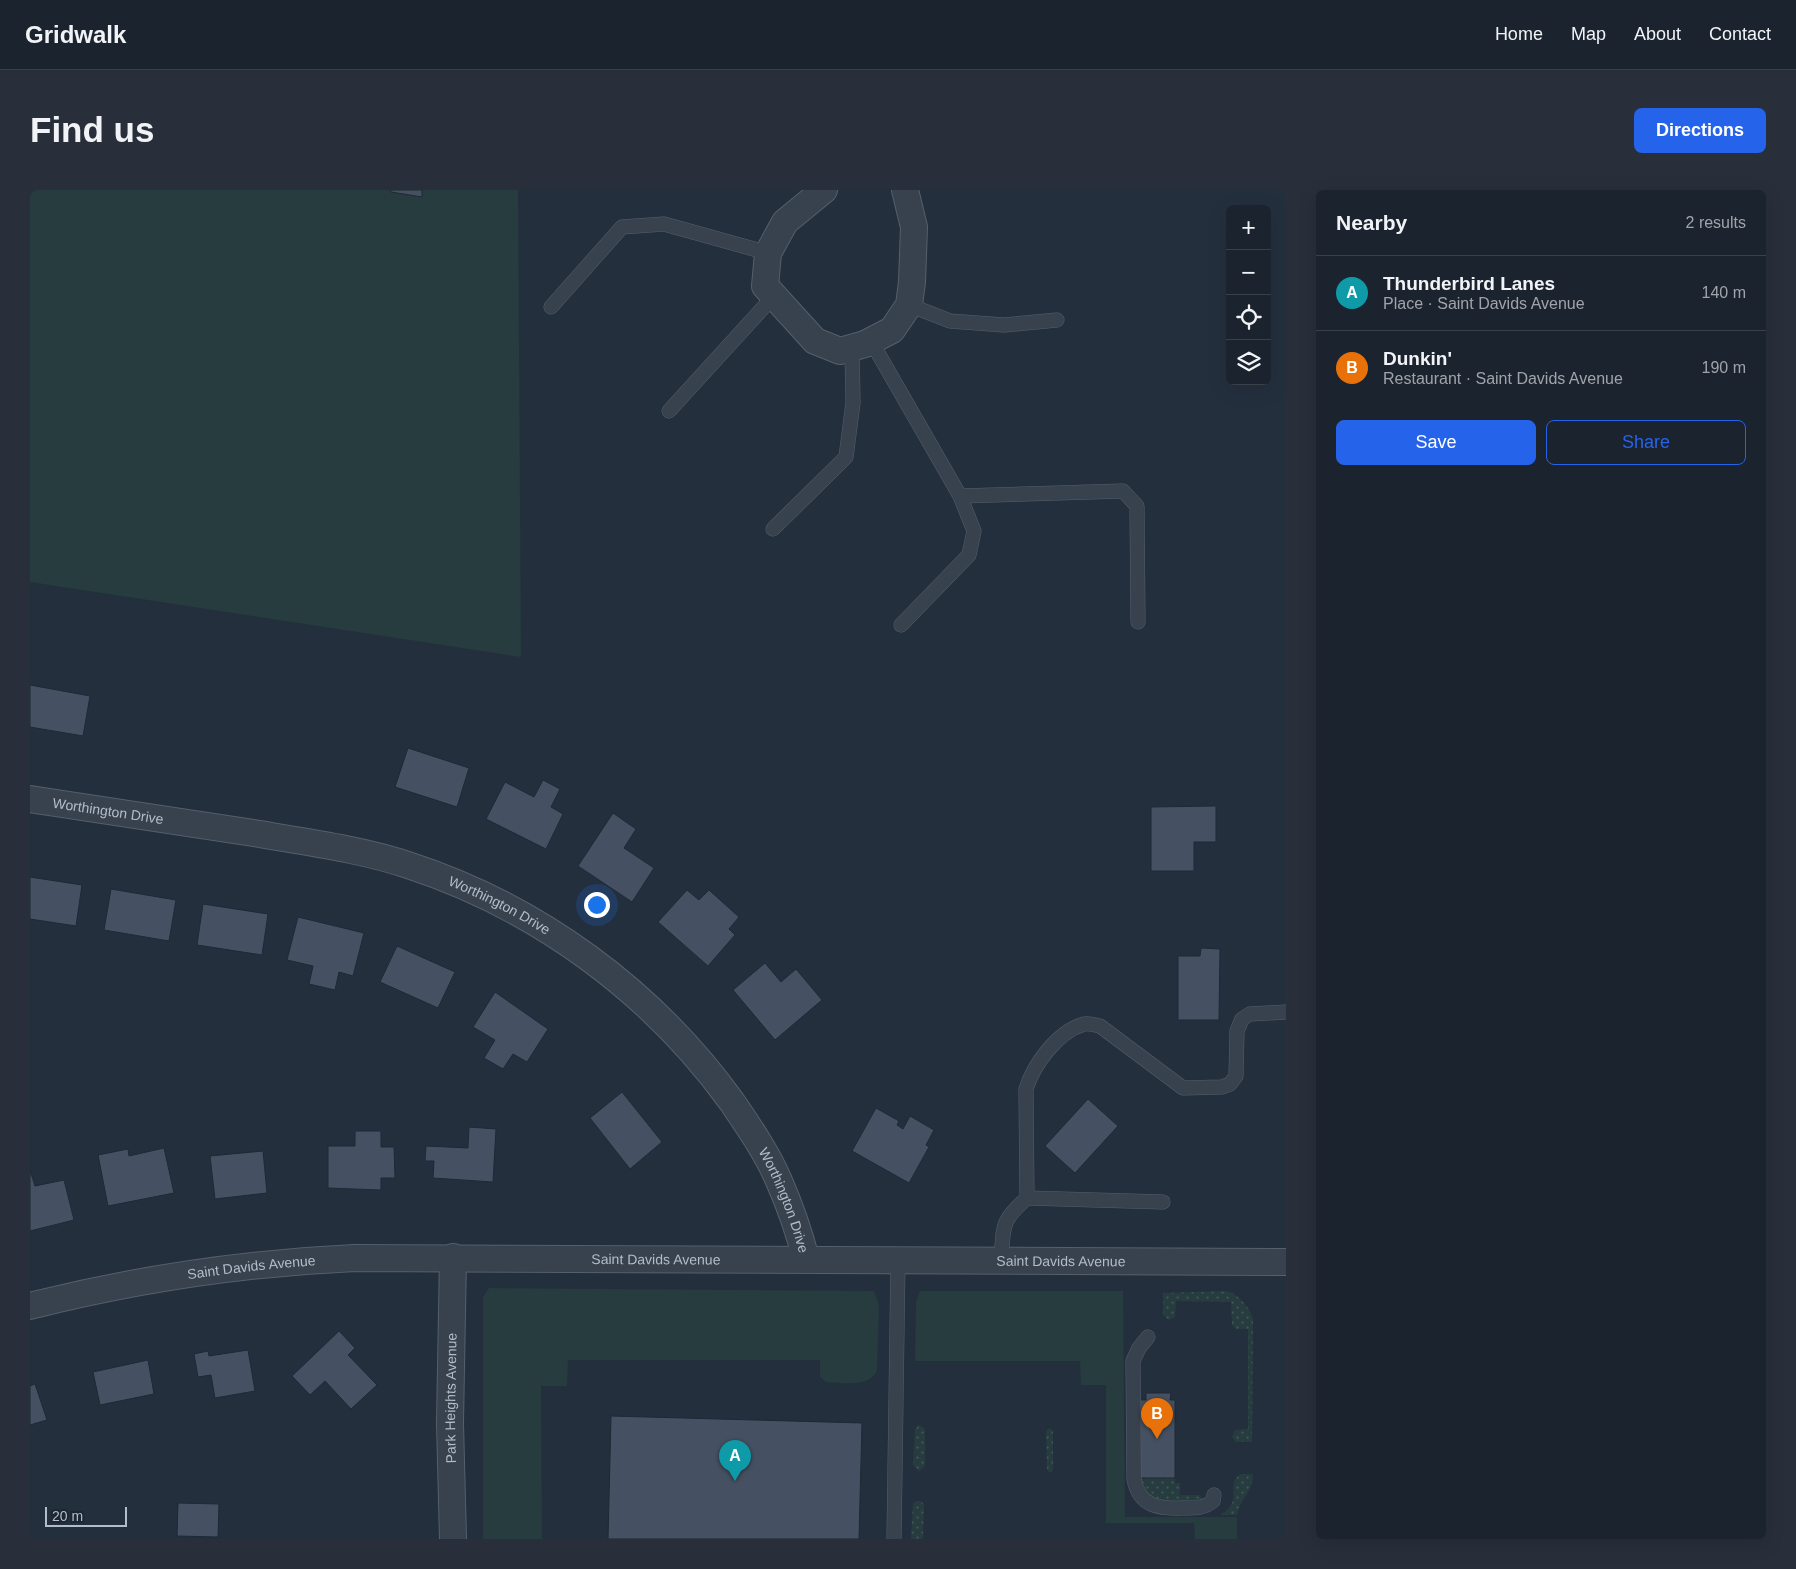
<!DOCTYPE html>
<meta charset="utf-8">
<style>
:root{--surface:#1b232e;--page:#282f3a;--text:#f1f3f6;--muted:#a0a4aa;--line:#39404a;--accent:#2563eb}
body{margin:0;font-family:Helvetica,sans-serif;background:var(--page);color:var(--text)}
.controls{position:absolute;right:15px;top:15px;display:grid;overflow:hidden;border-radius:8px;box-shadow:0 5px 20px #0002}
.controls button{width:45px;height:45px;display:grid;place-items:center;padding:0;border:0;border-bottom:1px solid var(--line);background:var(--surface);color:var(--text);font:25px sans-serif}
.scale{position:absolute;left:15px;bottom:12px;width:82px;box-sizing:border-box;padding-left:5px;border:2px solid #b4bcc9;border-top:0;font-size:14px;line-height:18px;white-space:nowrap;color:#b4bcc9;-webkit-text-stroke:4px #1d2633;paint-order:stroke}
.you{position:absolute;left:566px;top:714px;width:18px;height:18px;margin:-12px;border:4px solid #fff;border-radius:50%;background:#1a73e8;box-shadow:0 0 0 8px #1a73e833}
.badge{display:grid;place-items:center;width:32px;height:32px;border-radius:50%;background:var(--accent);color:#fff;font-size:16px;font-weight:700}
.pin{position:absolute;translate:-50% -41px;filter:drop-shadow(0 1px 2px #0008)}
.pin::after{content:'';position:absolute;top:26px;width:18px;height:15px;background:inherit;clip-path:polygon(0 0,100% 0,50% 100%)}
.list{margin:0;padding:0;list-style:none}
h2{display:flex;justify-content:space-between;align-items:center;height:65px;margin:0;padding:0 20px;font-size:21px}
h2 small{font-size:16px;font-weight:400;color:var(--muted)}
.list li{display:grid;grid-template-columns:32px 1fr auto;gap:15px;align-items:center;box-sizing:border-box;height:75px;padding:0 20px;border-top:1px solid var(--line)}
.list b{display:block;font-size:19px;white-space:nowrap}
.list p{margin:0;font-size:16px;white-space:nowrap;color:var(--muted)}
.list em{font-size:16px;font-style:normal;color:var(--muted)}
.actions{display:flex;gap:10px;padding:15px 20px}
.actions a{flex:1;padding:11px 0;border:1px solid var(--accent);border-radius:8px;text-align:center;font-size:18px;color:var(--accent)}
.actions .main{background:var(--accent);color:#fff}
.icon{flex:none;width:28px;height:28px;fill:none;stroke:currentColor;stroke-width:2;stroke-linecap:round;stroke-linejoin:round}
.map{position:relative;flex:none;width:1256px;height:1349px;overflow:hidden;border-radius:8px}
header{display:flex;align-items:center;gap:30px;box-sizing:border-box;height:70px;padding:0 25px;background:var(--surface);border-bottom:1px solid var(--line)}
header strong{font-size:24px}
nav{display:flex;gap:28px;margin-inline-start:auto;font-size:18px}
.intro{display:flex;align-items:center;justify-content:space-between;box-sizing:border-box;height:120px;padding:0 30px}
h1{margin:0;font-size:35px}
.button{padding:12px 22px;border-radius:8px;background:var(--accent);color:#fff;font-size:18px;font-weight:700}
main{display:flex;gap:30px;padding:0 30px}
aside{flex:1;background:var(--surface);border-radius:8px;box-shadow:0 5px 20px #0002}
.map>svg:first-child{display:block}
.grass{fill:#263c3f}
.park{fill:url(#park-dots)}
.building{fill:#455162;stroke:#1f2835}
.lines{fill:none;stroke-linecap:round;stroke-linejoin:round}
.lane-casing{stroke:#565f6c;stroke-width:15}
.street-casing{stroke:#565f6c;stroke-width:28}
.lane{stroke:#38414e;stroke-width:14}
.street{stroke:#38414e;stroke-width:26}
.labels{text-anchor:middle;dominant-baseline:central;stroke-width:4;stroke-linejoin:round;paint-order:stroke}
.street-label{font-size:14px;fill:#b4bcc9;stroke:#1d2633}
</style>
<header>
<strong>Gridwalk</strong>
<nav><a>Home</a><a>Map</a><a>About</a><a>Contact</a></nav>
</header>
<div class="intro"><h1>Find us</h1><a class="button">Directions</a></div>
<main>
<div class="map">
<svg width="1256" height="1349" viewBox="0 0 1256 1349">
<defs>
<pattern id="park-dots" width="8" height="8" patternUnits="userSpaceOnUse" patternTransform="scale(1.25)"><rect width="8" height="8" fill="#263c3f"/><path d="M2 2h.1M6 6h.1" fill="none" stroke="#435659" stroke-width="1.8" stroke-linecap="round"/></pattern>
</defs>
<rect width="100%" height="100%" fill="#242f3e"/>
<g class="grass">
<path d="M0,0H488L491,467L0,392Z"/>
<path d="M459,1098L844,1101L849,1115L847,1180C841,1198 810,1193 796,1192L790,1187V1170H538L537,1196H511L512,1349H453V1107Z"/>
<path d="M890,1101H1093L1095,1327H1207V1349H1165L1164,1333H1076V1195H1051L1050,1171H885L886,1112Z"/>
</g>
<g class="park">
<path d="M1196,1101C1207,1103 1220,1117 1223,1129L1222,1252H1206L1202,1247L1205,1240L1218,1239V1139H1206L1202,1135L1201,1112L1146,1111L1145,1127L1139,1130L1133,1125V1103Z"/>
<path d="M889,1235L895,1239V1276L889,1281L883,1275L885,1239Z"/>
<path d="M1020,1238L1023,1241V1280L1020,1283L1017,1280L1016,1241Z"/>
<path d="M1211,1284H1223C1222,1306 1211,1305 1207,1325H1191C1195,1322 1200,1318 1202,1313C1207,1303 1198,1291 1211,1284Z"/>
<path d="M1110,1288H1145V1293H1150V1305H1170L1172,1309L1170,1311L1129,1312L1115,1303Z"/>
<path d="M886,1311H890L894,1314L893,1349H881L883,1314Z"/>
</g>
<g class="building">
<path d="M360,0H392V7L361,2Z"/>
<path d="M0,495L60,506L53,546L0,537Z"/>
<path d="M378,558L439,578L427,617L365,597Z"/>
<path d="M513,590L530,599L521,617L533,624L516,659L456,629L475,592L504,607Z"/>
<path d="M1186,616V652H1164V681H1121V617Z"/>
<path d="M583,623L606,639L594,658L624,678L602,712L548,676Z"/>
<path d="M0,687L52,695L46,736L0,729Z"/>
<path d="M81,699L146,710L139,751L74,740Z"/>
<path d="M657,700L669,710L679,700L709,727L699,739L705,745L678,776L628,732Z"/>
<path d="M173,714L238,724L232,765L167,755Z"/>
<path d="M268,727L334,743L323,786L309,782L305,800L279,794L283,776L257,770Z"/>
<path d="M367,756L425,782L408,818L350,792Z"/>
<path d="M1171,758L1190,759L1189,830H1148V766H1170Z"/>
<path d="M735,773L751,792L766,779L792,810L745,850L703,800Z"/>
<path d="M465,802L518,839L497,872L483,864L473,879L454,868L465,850L443,837Z"/>
<path d="M592,902L632,952L600,979L560,928Z"/>
<path d="M1058,909L1088,936L1045,983L1015,956Z"/>
<path d="M846,918L869,931L867,935L873,939L880,926L904,940L896,955L899,957L879,993L822,961Z"/>
<path d="M439,937L466,939L463,992L403,988L404,971H395L396,956L438,958Z"/>
<path d="M325,941H351V957H364L365,988H351V1000L298,998V956H325Z"/>
<path d="M134,958L144,1003L78,1016L68,965L98,959L99,966Z"/>
<path d="M233,961L237,1003L185,1009L180,966Z"/>
<path d="M0,980L5,996L34,990L44,1030L0,1041Z"/>
<path d="M309,1141L325,1158L318,1165L347,1195L321,1219L295,1191L280,1205L262,1186Z"/>
<path d="M218,1160L225,1201L185,1208L181,1185L168,1187L164,1164L178,1161L179,1166Z"/>
<path d="M118,1170L124,1204L70,1215L63,1182Z"/>
<path d="M5,1194L17,1230L0,1235V1196Z"/>
<path d="M1116,1203H1141L1140,1210H1145V1288H1110V1210H1116Z"/>
<path d="M581,1226L832,1233L829,1349H578Z"/>
<path d="M148,1313L189,1314L188,1347L147,1346Z"/>
</g>
<g class="lines">
<defs>
<g id="lane">
<path d="M879,115L920,131L974,135L1027,130"/>
<path d="M521,117L592,37L634,34L738,63"/>
<path d="M841,151L930,306L1093,301L1107,316L1108,432"/>
<path d="M639,221L744,106"/>
<path d="M743,339L816,267L823,213L822,158"/>
<path d="M871,435L939,365L944,341L930,306"/>
<path d="M997,1008L1133,1012"/>
<path d="M971,1070C974,1035 970,1032 997,1008L996,899C1004,874 1027,842 1054,834C1059,833 1065,835 1070,836L1153,898L1192,897L1200,894L1206,886L1207,841L1212,829L1220,824L1256,822"/>
<path d="M1118,1147L1109,1158L1103,1171L1104,1289C1109,1316 1128,1319 1152,1318C1164,1318 1173,1319 1183,1311L1184,1305"/>
<path d="M864,1349L868,1069"/>
</g>
<g id="street">
<path d="M794,0L755,32L738,63L735,96L785,151L810,161L835,154L862,140L879,115L882,92L884,37L875,0"/>
<path id="s1" d="M0,609C77,621 154,632 230,644C280,653 330,659 378,675C507,717 622,801 702,912C719,937 737,963 749,991C760,1016 769,1042 776,1069"/>
<path id="s2" d="M0,1116C107,1089 215,1073 325,1068L1256,1072"/>
<path id="s3" d="M423,1349L420,1233L423,1067"/>
</g>
</defs>
<use href="#lane" class="lane-casing"/>
<use href="#street" class="street-casing"/>
<use href="#lane" class="lane"/>
<use href="#street" class="street"/>
</g>
<g class="labels">
<g class="street-label">
<text stroke="none"><textPath href="#s1" startOffset="79">Worthington Drive</textPath></text>
<text stroke="none"><textPath href="#s1" startOffset="484">Worthington Drive</textPath></text>
<text stroke="none"><textPath href="#s1" startOffset="904">Worthington Drive</textPath></text>
<text stroke="none"><textPath href="#s2" startOffset="630">Saint Davids Avenue</textPath></text>
<text stroke="none"><textPath href="#s2" startOffset="1035">Saint Davids Avenue</textPath></text>
<text stroke="none"><textPath href="#s2" startOffset="225">Saint Davids Avenue</textPath></text>
<text stroke="none"><textPath href="#s3" startOffset="141">Park Heights Avenue</textPath></text>
</g>
</g>
</svg>
<div class="controls">
<button>+</button>
<button>−</button>
<button><svg class="icon" aria-label="locate" viewBox="0 0 24 24"><circle cx="12" cy="12" r="6"/><path d="M12 2v4M12 18v4M2 12h4M18 12h4"/></svg></button>
<button><svg class="icon" aria-label="layers" viewBox="0 0 24 24"><path d="M12 4l9 5-9 5-9-5zM3 14l9 5 9-5"/></svg></button>
</div>
<div class="scale">20 m</div>
<div class="you"></div>
<div class="pin badge" style="left:705px;top:1291px;background:#0f9aa8">A</div>
<div class="pin badge" style="left:1127px;top:1249px;background:#e8710a">B</div>
</div>
<aside>
<h2>Nearby<small>2 results</small></h2>
<ul class="list">
<li><span class="badge" style="background:#0f9aa8">A</span><div><b>Thunderbird Lanes</b><p>Place · Saint Davids Avenue</p></div><em>140 m</em></li>
<li><span class="badge" style="background:#e8710a">B</span><div><b>Dunkin'</b><p>Restaurant · Saint Davids Avenue</p></div><em>190 m</em></li>
</ul>
<div class="actions"><a class="main">Save</a><a>Share</a></div>
</aside>
</main>
